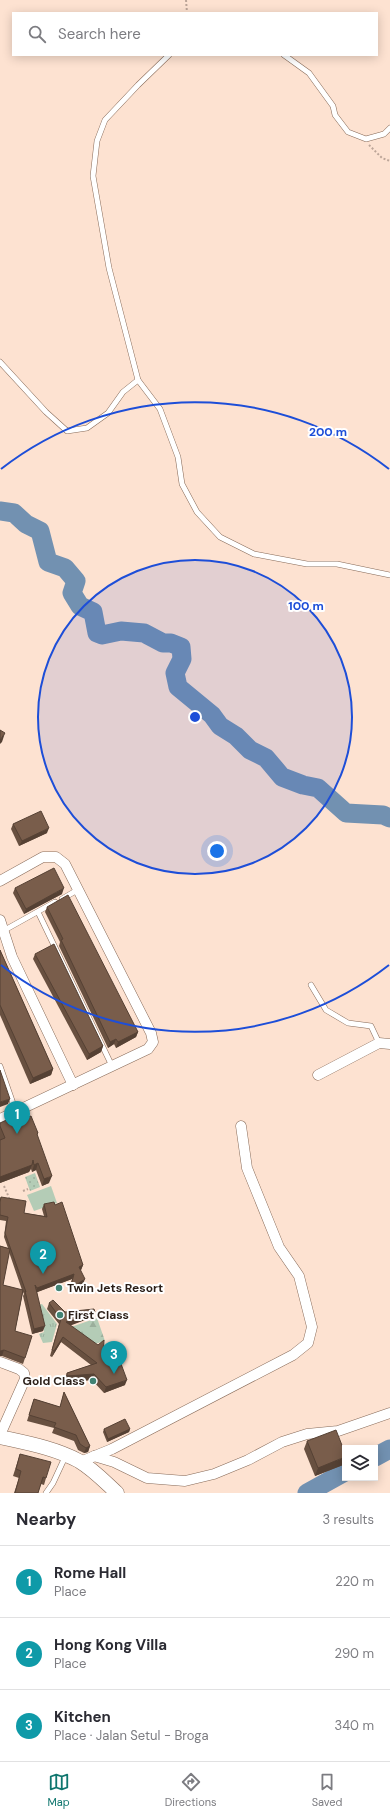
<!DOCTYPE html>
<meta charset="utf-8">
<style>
:root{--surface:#fff;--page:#f7f7f7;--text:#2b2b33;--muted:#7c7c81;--line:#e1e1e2;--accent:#0f766e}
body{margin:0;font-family:"DM Sans",sans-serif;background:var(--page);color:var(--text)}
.controls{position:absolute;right:12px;bottom:12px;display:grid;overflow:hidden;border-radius:0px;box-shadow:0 2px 10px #0003}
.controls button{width:36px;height:36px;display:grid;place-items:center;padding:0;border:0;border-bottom:1px solid var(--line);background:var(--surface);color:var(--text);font:20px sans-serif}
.you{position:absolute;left:217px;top:851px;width:14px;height:14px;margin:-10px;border:3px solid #fff;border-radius:50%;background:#1a73e8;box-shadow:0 0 0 6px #1a73e833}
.badge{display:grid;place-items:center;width:26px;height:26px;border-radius:50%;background:var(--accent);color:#fff;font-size:13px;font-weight:700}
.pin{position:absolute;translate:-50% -33px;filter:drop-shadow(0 1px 2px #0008)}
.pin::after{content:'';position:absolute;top:21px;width:14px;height:12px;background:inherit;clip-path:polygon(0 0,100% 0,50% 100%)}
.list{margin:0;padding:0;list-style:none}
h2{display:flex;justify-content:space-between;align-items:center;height:52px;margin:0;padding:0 16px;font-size:17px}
h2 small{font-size:13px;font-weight:400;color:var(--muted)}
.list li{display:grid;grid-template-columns:26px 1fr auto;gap:12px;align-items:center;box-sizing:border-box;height:72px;padding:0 16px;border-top:1px solid var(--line)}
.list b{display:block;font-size:15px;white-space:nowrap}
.list p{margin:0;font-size:13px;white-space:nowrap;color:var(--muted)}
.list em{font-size:13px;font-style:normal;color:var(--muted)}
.icon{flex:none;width:22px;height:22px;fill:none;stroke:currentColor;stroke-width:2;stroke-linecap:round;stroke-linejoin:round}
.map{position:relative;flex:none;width:390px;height:1493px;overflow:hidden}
.search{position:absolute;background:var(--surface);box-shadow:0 2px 10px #0003;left:12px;right:12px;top:12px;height:44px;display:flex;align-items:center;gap:10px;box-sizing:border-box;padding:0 14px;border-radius:0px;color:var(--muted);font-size:15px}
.sheet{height:268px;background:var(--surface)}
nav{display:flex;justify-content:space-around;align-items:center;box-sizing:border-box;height:56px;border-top:1px solid var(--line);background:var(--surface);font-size:11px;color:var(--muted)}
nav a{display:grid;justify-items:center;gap:2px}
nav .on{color:var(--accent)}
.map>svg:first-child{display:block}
.grass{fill:url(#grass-tufts)}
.forest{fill:url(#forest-firs)}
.park{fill:url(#park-dots)}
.pitch{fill:#b4ccb6}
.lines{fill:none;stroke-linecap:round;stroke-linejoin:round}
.river{stroke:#7291b1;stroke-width:19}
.lane-casing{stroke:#876a58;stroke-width:6}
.street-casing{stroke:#876a58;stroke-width:11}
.secondary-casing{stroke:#876a58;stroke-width:15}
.path{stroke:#bca598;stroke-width:2;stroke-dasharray:2 2;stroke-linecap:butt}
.lane{stroke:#fff;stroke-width:5}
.street{stroke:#fff;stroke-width:10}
.secondary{stroke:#fff;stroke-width:14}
.wall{fill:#685040;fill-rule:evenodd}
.shaded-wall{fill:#554134}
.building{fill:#795d4b;stroke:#554134}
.ring{fill:none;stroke:#1d4ed8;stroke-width:2}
.poi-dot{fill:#418374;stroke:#fff;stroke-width:1.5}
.labels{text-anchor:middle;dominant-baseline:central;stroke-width:4;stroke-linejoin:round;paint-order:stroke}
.poi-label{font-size:12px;font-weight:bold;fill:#2b1f18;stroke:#fff;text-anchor:start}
.centre{fill:#1d4ed8;stroke:#fff;stroke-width:2}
.ring-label{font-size:12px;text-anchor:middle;font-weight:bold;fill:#1d4ed8;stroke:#fff;stroke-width:4;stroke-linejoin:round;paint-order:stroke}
</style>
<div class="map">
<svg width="390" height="1493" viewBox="0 0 390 1493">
<defs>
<pattern id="grass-tufts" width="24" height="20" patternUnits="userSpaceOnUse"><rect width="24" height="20" fill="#b4ccb6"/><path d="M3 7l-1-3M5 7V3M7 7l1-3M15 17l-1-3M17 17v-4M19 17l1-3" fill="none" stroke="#9baf9c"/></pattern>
<pattern id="forest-firs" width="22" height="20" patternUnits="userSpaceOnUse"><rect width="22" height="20" fill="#b4ccb6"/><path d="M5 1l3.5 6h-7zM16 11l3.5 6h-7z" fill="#9baf9c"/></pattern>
<pattern id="park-dots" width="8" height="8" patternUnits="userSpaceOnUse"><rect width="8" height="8" fill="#b4ccb6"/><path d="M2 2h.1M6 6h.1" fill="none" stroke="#9baf9c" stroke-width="1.8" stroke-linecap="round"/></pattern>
</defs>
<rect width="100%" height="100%" fill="#fde2d1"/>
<path class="grass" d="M42,1304L57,1324L52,1342L43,1343L39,1334L44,1332L38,1305Z"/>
<path class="forest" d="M97,1318L105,1341L95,1344L71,1327Z"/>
<path class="park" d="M35,1173L40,1187L30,1191L25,1177Z"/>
<path class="pitch" d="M51,1186L57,1203L34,1211L27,1195Z"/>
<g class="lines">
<g class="river">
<path d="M0,511L14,513L26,524L40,531L48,562L65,568L76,581L72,593L80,606L93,612L97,633L102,635L121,631L144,633L163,643H171L181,647L182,659L175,673L178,687L212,715L220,726L236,736L250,750L266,758L282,777L303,785L318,788L346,813L383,815L390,818"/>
<path d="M375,1457L390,1449"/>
<path d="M307,1493L345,1472"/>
</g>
<defs>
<g id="lane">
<path d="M169,55L138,85L105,120L97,141L93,176L109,268L138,380L160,409L178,457L182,484L197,512L220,537L254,554L307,564H337L390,575"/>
<path d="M284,55L309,73L333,106L335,115L348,132L366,139L384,134L390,128"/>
<path d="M0,362L46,412L67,431L87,428L108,413L123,392L138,380"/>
<path d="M62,899L79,889"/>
<path d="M38,912L112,1066"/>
<path d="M3,931L55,902"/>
<path d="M311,985L326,1010L348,1023L371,1026L379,1043"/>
<path d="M0,1066L16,1112"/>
<path d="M46,1493L53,1483L66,1455"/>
</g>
<g id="street">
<path d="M0,881L43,857H56L65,864L151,1033L153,1042L148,1049L0,1119"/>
<path d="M0,920L12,957L73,1085"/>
<path d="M318,1075L379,1043L390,1044"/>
<path d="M0,1362L19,1369L24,1373L25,1379L0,1435"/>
<path d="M94,1456L114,1462L147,1478L185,1481L214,1474L248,1460L282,1442L307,1434L338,1431L390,1413"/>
<path d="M80,1462L112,1449L293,1355L308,1343L312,1327L299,1276L279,1247L247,1168L241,1126"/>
</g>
<path id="secondary" d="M0,1437C27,1443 55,1448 79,1461C94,1470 105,1482 117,1493"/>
</defs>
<use href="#lane" class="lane-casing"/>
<use href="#street" class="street-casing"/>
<use href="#secondary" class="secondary-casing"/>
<g class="path">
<path d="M186,0L187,13"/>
<path d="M369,145L382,158L390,161"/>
<path d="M4,1186L10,1200"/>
<path d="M23,1191L28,1189"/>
</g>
<use href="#lane" class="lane"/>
<use href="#street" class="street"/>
<use href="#secondary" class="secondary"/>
</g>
<g class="wall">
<path d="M13,824L47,833L19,846L11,829Z"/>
<path d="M15,888L62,894L24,914L13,893Z"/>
<path d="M47,907L138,1032L136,1037L116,1048L114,1044L108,1048L59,946L60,942L45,912Z"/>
<path d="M0,950L53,1069L51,1075L30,1084L0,1015Z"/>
<path d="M35,954L103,1046L101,1052L87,1060L33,959Z"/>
<path d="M28,1117L38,1133L37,1136L49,1183L42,1186L36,1170L32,1172L31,1169L29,1172L0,1183V1123Z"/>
<path d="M1,1197L24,1213L44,1216L42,1209L44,1204L55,1205L83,1265L81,1270H80L83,1284L68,1293L72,1279L37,1292L43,1331L32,1334L23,1296L24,1294L23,1292L15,1331L25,1358L23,1364L2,1356L0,1246L8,1248L4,1237L6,1221L0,1220V1199ZM9,1252L22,1290L3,1285Z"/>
<path d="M49,1303L65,1312H95L93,1317L70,1325L103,1359L125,1385L104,1393L92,1380L65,1382V1378L67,1373L91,1365L61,1342L52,1357L50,1356L59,1324L47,1309Z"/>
<path d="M64,1392L90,1446L88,1452L84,1453L78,1450L74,1441L52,1433L54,1428L27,1421L34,1399L60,1407Z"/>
<path d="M104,1429H130L129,1432L107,1442L103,1432Z"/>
<path d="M307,1441L343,1465L315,1476L304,1449Z"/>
<path d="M20,1454L46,1478L44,1485L41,1484L38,1493H14L19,1478L13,1476Z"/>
</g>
<g class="shaded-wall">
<path d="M5,733L2,742L0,744V740Z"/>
<path d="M49,828L47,833L19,846L22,841Z"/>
<path d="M64,888L62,894L24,914L26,909Z"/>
<path d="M138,1032L136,1037L116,1048L118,1042Z"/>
<path d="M116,1039L114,1044L108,1048L110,1042Z"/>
<path d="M103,1046L101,1052L87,1060L89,1054Z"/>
<path d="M53,1069L51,1075L30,1084L33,1078Z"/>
<path d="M10,1099L8,1104L0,1107V1102Z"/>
<path d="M38,1163L36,1170L32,1172L34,1165Z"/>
<path d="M32,1165L29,1172L0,1183V1177Z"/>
<path d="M52,1176L49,1183L42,1186L44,1179Z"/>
<path d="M83,1265L81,1270L77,1271L79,1267Z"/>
<path d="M74,1274L72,1279L35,1293L37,1288Z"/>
<path d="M85,1279L83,1284L68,1293L70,1289Z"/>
<path d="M95,1312L93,1317L64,1328L66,1322Z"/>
<path d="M45,1326L43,1331L32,1334L34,1329Z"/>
<path d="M63,1337L61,1342L52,1357L54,1351Z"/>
<path d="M4,1350L2,1356H0V1351Z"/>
<path d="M94,1374L92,1380L65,1382L67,1376Z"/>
<path d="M127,1380L125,1385L104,1393L106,1387Z"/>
<path d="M130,1429L129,1432L107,1442L108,1439Z"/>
<path d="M90,1446L88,1452L84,1453L86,1448Z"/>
<path d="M345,1457V1460L343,1465L315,1476L318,1468Z"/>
</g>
<g class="building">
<path d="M0,730L5,733L0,740Z"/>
<path d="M41,811L49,828L22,841L13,824Z"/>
<path d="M54,868L64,888L26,909L15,888Z"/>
<path d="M68,895L138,1032L118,1042L116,1039L110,1042L61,940L63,939L47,907Z"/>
<path d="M54,944L103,1046L89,1054L35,954Z"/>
<path d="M0,950L53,1069L33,1078L0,1005Z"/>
<path d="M0,1070L10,1099L0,1102Z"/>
<path d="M26,1111L28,1117L31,1116L38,1133L37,1134L52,1176L44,1179L38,1163L34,1165L33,1160L32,1165L0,1177V1140L5,1138L0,1126V1123Z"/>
<path d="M1,1197L26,1201L24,1213L47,1217L44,1204L54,1202L55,1205L62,1202L83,1265L79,1267L85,1279L70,1289L74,1274L37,1288L35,1285L45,1326L34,1329L25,1291L26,1292L5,1233L8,1217L0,1215V1202Z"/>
<path d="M0,1246L10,1249L3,1285L23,1290L15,1331L32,1336L25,1358L4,1350L0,1351Z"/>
<path d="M53,1300L65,1312L94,1309L95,1312L66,1322L98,1345L104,1340L103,1359L117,1353L127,1380L106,1387L94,1374L67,1376V1373L97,1363L63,1337L54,1351L52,1350L61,1319L49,1303Z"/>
<path d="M64,1392L90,1446L86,1448L80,1444L76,1435L54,1427L56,1423L29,1415L34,1399L60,1407Z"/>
<path d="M125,1419L130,1429L108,1439L104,1429Z"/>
<path d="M336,1430L345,1453V1457L318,1468L307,1441Z"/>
<path d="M20,1454L51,1462L46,1478L43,1477L38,1493H15L21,1471L16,1469Z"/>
</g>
<circle cx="195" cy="717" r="157" fill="#1d4ed8" fill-opacity=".12"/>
<g class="ring">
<circle cx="195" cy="717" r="157"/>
<path d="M389 965A315 315 0 0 1 1 965M1 469A315 315 0 0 1 389 469"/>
</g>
<g class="poi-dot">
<circle cx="59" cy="1288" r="4"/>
<circle cx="60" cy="1315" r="4"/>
<circle cx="93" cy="1381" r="4"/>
</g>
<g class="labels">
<g class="poi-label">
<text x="67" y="1288">Twin Jets Resort</text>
<text x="68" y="1315">First Class</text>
<text x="85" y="1381" text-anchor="end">Gold Class</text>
</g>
</g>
<circle cx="195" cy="717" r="6" class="centre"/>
<g class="ring-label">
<text x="328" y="436">200 m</text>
<text x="306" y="610">100 m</text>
</g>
</svg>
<div class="controls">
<button><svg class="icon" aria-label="layers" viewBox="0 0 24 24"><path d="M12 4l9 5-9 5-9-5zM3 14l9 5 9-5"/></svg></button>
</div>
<div class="you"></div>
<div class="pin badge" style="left:17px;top:1134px;background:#0f9aa8">1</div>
<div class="pin badge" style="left:43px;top:1274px;background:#0f9aa8">2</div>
<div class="pin badge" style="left:114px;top:1374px;background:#0f9aa8">3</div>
<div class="search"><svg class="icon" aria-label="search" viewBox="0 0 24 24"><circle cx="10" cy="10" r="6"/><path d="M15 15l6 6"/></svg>Search here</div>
</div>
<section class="sheet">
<h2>Nearby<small>3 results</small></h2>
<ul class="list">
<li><span class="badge" style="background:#0f9aa8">1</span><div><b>Rome Hall</b><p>Place</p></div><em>220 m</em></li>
<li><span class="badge" style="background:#0f9aa8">2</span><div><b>Hong Kong Villa</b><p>Place</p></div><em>290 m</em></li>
<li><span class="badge" style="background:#0f9aa8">3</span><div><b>Kitchen</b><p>Place · Jalan Setul - Broga</p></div><em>340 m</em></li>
</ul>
</section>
<nav>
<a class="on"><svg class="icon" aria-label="map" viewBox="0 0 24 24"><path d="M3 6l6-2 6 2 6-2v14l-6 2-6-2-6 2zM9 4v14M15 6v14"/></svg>Map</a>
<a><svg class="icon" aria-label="directions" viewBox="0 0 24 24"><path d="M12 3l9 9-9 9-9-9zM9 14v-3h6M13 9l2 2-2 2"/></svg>Directions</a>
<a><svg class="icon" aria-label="saved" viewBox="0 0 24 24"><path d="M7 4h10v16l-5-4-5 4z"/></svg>Saved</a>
</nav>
